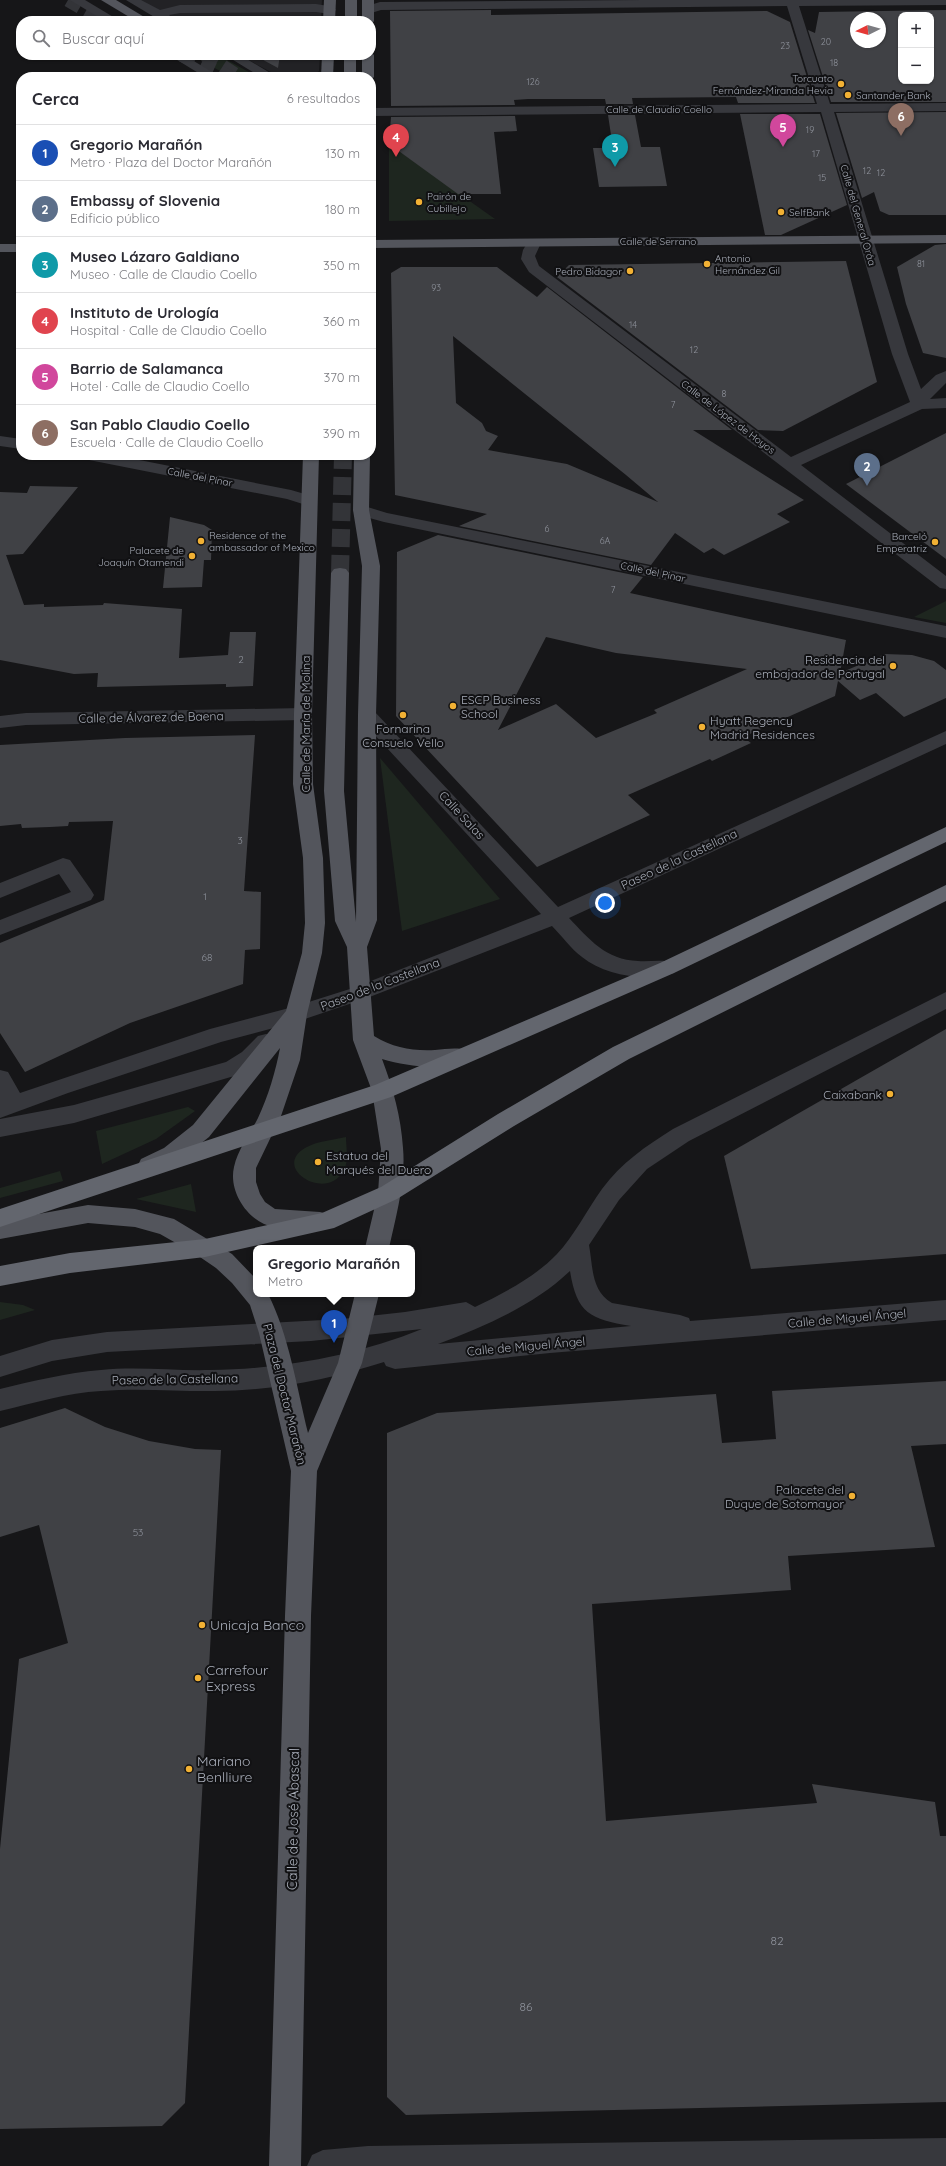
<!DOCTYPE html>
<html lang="es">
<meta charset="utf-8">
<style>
:root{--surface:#fff;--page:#f7f7f7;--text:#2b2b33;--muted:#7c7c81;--line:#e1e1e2;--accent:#856733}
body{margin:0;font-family:Quicksand,sans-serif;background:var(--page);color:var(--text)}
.controls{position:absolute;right:12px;top:12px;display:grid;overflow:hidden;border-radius:8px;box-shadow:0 1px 3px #0004}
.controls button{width:36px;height:36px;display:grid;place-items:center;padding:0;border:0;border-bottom:1px solid var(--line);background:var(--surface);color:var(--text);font:20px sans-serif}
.compass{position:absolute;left:850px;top:12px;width:36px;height:36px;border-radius:50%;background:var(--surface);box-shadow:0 1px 3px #0004;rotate:265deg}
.you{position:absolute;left:605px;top:903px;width:14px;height:14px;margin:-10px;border:3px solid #fff;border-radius:50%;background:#1a73e8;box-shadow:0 0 0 6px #1a73e833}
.badge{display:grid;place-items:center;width:26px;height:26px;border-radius:50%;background:var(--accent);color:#fff;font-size:13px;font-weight:700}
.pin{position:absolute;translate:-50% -33px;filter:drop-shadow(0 1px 2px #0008)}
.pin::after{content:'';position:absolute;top:21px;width:14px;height:12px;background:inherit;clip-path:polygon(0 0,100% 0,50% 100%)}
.popup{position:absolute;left:253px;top:1245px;width:162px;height:52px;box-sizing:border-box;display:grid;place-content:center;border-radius:8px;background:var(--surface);filter:drop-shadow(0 1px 3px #0005);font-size:13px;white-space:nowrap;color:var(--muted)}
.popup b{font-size:15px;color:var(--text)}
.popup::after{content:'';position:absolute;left:50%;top:100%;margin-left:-8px;border:8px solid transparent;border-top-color:var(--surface)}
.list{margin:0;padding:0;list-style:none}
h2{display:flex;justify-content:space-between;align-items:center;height:52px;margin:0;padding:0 16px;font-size:17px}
h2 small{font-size:13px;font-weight:400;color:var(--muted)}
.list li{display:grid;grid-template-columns:26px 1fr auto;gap:12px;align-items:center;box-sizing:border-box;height:56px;padding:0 16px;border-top:1px solid var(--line)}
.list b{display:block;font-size:15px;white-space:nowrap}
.list p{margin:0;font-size:13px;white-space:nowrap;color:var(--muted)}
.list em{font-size:13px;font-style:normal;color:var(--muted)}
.icon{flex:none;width:22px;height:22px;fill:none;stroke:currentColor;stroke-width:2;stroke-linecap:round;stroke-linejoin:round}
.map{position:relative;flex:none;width:946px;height:2166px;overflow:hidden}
.search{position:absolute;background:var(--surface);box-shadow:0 1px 3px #0004;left:16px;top:16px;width:360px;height:44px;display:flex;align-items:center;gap:10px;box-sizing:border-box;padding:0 14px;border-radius:16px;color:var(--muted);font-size:15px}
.panel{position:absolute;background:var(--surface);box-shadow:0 1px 3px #0004;left:16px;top:72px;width:360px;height:388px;border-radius:16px}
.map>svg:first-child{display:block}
.built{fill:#222225}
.green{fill:#1e261f}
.building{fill:#404145;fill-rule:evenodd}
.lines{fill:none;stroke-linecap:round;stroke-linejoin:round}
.major-tunnel-far1{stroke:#333438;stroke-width:14;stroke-dasharray:14 7;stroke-linecap:butt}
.major-tunnel{stroke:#333438;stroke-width:18;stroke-dasharray:18 8;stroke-linecap:butt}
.highway-tunnel{stroke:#333438;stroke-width:14;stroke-dasharray:14 7;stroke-linecap:butt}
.minor{fill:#37383d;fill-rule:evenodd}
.major{fill:#53555c;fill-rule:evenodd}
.highway{fill:#63666e;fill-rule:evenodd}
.poi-dot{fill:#f2b134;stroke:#111113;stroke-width:1.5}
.labels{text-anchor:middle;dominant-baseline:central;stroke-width:4;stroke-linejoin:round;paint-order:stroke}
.far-number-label{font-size:9px;fill:#8e929b}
.far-poi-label{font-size:10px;fill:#a8adb8;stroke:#111113;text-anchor:start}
.far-street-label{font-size:10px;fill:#a8adb8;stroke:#111113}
.number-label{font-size:10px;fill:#8e929b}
.poi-label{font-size:12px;fill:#a8adb8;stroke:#111113;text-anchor:end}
.street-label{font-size:12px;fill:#a8adb8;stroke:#111113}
.near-number-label{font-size:12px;fill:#8e929b}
.near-poi-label{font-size:14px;fill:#a8adb8;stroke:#111113;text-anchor:start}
.near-street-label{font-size:14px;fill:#a8adb8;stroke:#111113}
</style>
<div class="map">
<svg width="946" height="2166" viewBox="0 0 946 2166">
<rect width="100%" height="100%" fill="#161618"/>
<g class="built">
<path d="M138,0H322L321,21H176Z"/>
<path d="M239,55H320L319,71L312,77H280Z"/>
</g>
<g class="green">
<path d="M191,55H218L258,77H231Z"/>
<path d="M389,144L495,219L389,221Z"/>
<path d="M946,601V623L914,617Z"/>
<path d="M380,758L500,899L402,931Z"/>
<path d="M188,1107L195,1111L156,1139L102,1164L96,1131Z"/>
<path d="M346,1137C346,1147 349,1161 344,1170C326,1204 269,1166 307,1147C318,1141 333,1140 346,1137Z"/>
<path d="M60,1171L63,1181L0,1198V1188Z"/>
<path d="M191,1184L196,1212L136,1199Z"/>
<path d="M0,1302L23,1305L35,1310L0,1320Z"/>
</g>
<g class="building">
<path d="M491,10V15L767,11L790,22L815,103H738L736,97L632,98L633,104H606L605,99H528L514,100L515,105L391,106L390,11Z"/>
<path d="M946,10V102H831L808,30L815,33L819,12ZM901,15H931V81H901ZM856,18H880V42H856Z"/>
<path d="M254,55H280L278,68Z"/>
<path d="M946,112V215H889L880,211L874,192L862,198L836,113Z"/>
<path d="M740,114H820L847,205L781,235H765Z"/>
<path d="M608,115H635L641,147H660L667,186L599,187L593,148H613Z"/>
<path d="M515,116L517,131L494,132L501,194H458L389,144L391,117Z"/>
<path d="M946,244V358L923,353L906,304L897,267L935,245Z"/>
<path d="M846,261L877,382L783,431L758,430L557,277L569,265Z"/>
<path d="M401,267H497L537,297L547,287L732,430H693L804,500L777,514L790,522L724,555L713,548L704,553L675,533L651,565L459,526L487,514L395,495L391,273ZM453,336L626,475L658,502L567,464L488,450L498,436L486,431L482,423L456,403Z"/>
<path d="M946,433V559L846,484Z"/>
<path d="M30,486L78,487L23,554L6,555L24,605L44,604V607L103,605L104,603L182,609L179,658L228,655L230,632H256L253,686L226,687V684L97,687L98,673L74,674L0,660V492L27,493Z"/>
<path d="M170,517L204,525L212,530L211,560H204L202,587L163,588Z"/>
<path d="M438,535L643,577L630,593L846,640L840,673L885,654L912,655L934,661L946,670V698L904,717L876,693L860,700L838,681L835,696L743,737L751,743L712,761L710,759L628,795L650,815L537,867L396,716L397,552ZM546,637L616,653L747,669L654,710L657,713L596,738L556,704L498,730Z"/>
<path d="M255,735L244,891L261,892L260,949L245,950L243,984L130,1023L25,1072L0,1033V943L104,900L113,821L69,822L68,826L50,827L22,828L21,824L0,826V745L125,738Z"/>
<path d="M946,1029V1254L751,1269L724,1156Z"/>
<path d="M946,1381V1444L911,1446L935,1547L788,1556L791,1590L592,1604L606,1821L817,1803L812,1784L935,1802L940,1836H946V2102L406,2115L387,2097V1433L437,1413L716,1394L722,1443L776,1439L772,1391Z"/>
<path d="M65,1408L105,1427L149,1441L195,1449L221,1450L185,2103L162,2126L0,2129V1849L19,1659L68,1643L39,1525L0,1537V1428Z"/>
</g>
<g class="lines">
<path class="major-tunnel-far1" d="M205,55L239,77"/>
<path class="major-tunnel" d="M340,573L343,455"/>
<g class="highway-tunnel">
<path d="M68,0L105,21"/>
<path d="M182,55L230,77"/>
</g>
<g class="minor">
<path d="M70,0H85L120,21H105Z"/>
<path d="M126,0H141L160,10L180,5L316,4L334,7L336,10L330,14L316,12L180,13L169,15L176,21H161Z"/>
<path d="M643,0H946V5L799,6L830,104L946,103V111L834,112L908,354L921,389L936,375L946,371V383L930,399L946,398V408L922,409L801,465L946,576V589L940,588L529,272L521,259L523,250L529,240H539L541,243L535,256L539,266L791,457L910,402L892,354L821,112L371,116V108L817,104L787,6L381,10L368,14L362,10L364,7L380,2Z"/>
<path d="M169,55H184L220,77H205Z"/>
<path d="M225,55H240L277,77H261Z"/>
<path d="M0,436L21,439V449L0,446Z"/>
<path d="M81,455H114L291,490L315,497L317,501L315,505L309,506L287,499L89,460L83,458Z"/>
<path d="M361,505L387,513L946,626V638L384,522L355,514L353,510L355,506Z"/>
<path d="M303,708L310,710L312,714L310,718L303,720L26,725L0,728V716L26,713Z"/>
<path d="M367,709L374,711L558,907L946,731V744L569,918C589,939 606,960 638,961C650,962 663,959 674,963L677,968L674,973C646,982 606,976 582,957C571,949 562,936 552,926L367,998L296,1022L221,1042L68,1093L0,1118V1070L8,1072L20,1093L210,1029L293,1007L353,988L541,914L360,719L358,715L360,711Z"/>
<path d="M63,858L70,860L91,890L94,895L91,900L0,935V920L71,892L59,874L0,898V883Z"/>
<path d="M946,992V1009L689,1141L647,1169L619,1200L589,1245C593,1267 591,1291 612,1303L680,1315L689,1318L690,1321L946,1300V1320L550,1353L395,1369L386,1366L384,1362C328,1380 267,1392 208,1391C173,1391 137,1388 101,1391C67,1393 34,1403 0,1411V1389C33,1381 66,1373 101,1370C137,1366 174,1371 210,1370C282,1369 355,1356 422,1329L311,1341L107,1352L52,1361L0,1377V1356L52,1340L107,1332L342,1319L405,1312L466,1302L475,1307C504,1293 535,1277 557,1254C574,1236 587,1210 602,1189C621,1163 646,1146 673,1129ZM570,1271C577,1314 590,1319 631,1326L438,1344C485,1326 533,1306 570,1271Z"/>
<path d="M266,1034L274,1036L277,1042C269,1057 255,1065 241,1074L74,1123L0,1137V1119L74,1105L226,1062L242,1052L258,1036Z"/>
<path d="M946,2138V2166H307L312,2155L323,2150L368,2146Z"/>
</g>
<g class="major">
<path d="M101,0H116L151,21H136Z"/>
<path d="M324,0H336L335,21H323Z"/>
<rect x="345" y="0" width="12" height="21"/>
<path d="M362,0H374V21L372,24L371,21H362Z"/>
<path d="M371,52L374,55V77L371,80V77H362V55H371Z"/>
<path d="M322,55H334L333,77H321Z"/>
<rect x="344" y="55" width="12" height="22"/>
<path d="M946,235V243L371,248V240Z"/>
<rect x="0" y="244" width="21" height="8"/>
<path d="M303,455H319L312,714L313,784L323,858L325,923L322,953L307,1014L300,1060L281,1116L256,1168V1182L260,1194L265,1202L275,1209L320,1212L328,1214L332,1221L328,1228C311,1233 291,1229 274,1227C249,1223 228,1192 234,1167C238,1149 250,1134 258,1118C268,1097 276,1070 280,1048L209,1137L180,1160L149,1174L141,1171L138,1165L141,1159L164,1148L193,1125L286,1011L302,953L305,923L303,858L293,784L294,714Z"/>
<path d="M354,455H370L369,510L380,566L376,715L377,920L367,947L374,1036C394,1048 412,1051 435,1050C446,1049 456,1047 467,1050L470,1056L467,1062C439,1070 409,1067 382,1059C393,1088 401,1117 403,1148C406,1181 396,1216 389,1248H365L378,1193L381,1149L372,1091L353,1040L347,947L335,921L324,791L331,573L334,569L340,568L346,569L349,573L344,791L356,922L358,715L362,566L353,510Z"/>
<path d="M88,1205L135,1209L174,1219L232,1254L256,1279V1294H268C289,1335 297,1389 308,1433L338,1363L355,1294H379L362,1363L317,1471L311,1616L301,2166H269L285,1616L291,1471L259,1333L250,1305L232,1283L216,1268L197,1255L160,1234L135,1227L88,1223L0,1239V1221Z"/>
</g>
<g class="highway">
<path d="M946,827V842L674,973L391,1097L0,1227V1209L375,1085L660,963Z"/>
<path d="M946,885V901L629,1059L514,1126L397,1199L334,1228L205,1257L70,1273L0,1286V1266L70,1253L205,1239L322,1213L381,1187L498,1114L613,1047Z"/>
</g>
</g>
<g class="poi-dot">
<circle cx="841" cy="84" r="4"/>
<circle cx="848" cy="95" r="4"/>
<circle cx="419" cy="202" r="4"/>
<circle cx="781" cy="212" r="4"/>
<circle cx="707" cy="264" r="4"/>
<circle cx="630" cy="271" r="4"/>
<circle cx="201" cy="541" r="4"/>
<circle cx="935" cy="542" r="4"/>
<circle cx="192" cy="556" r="4"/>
<circle cx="893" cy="666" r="4"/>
<circle cx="453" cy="706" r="4"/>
<circle cx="403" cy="715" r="4"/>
<circle cx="702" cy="727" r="4"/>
<circle cx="890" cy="1094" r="4"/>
<circle cx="318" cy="1162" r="4"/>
<circle cx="852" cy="1496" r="4"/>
<circle cx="202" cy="1625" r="4"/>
<circle cx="198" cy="1678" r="4"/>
<circle cx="189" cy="1769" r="4"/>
</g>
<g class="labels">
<g class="far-number-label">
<text x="826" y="41">20</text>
<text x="785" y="45">23</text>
<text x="834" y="62">18</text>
<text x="533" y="81">126</text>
<text x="810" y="129">19</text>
<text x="816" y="153">17</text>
<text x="867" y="170">12</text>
<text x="881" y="172">12</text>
<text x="822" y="177">15</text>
<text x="921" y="263">81</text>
<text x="436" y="287">93</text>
<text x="633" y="324">14</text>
<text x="694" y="349">12</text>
<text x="724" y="393">8</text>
<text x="673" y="404">7</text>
<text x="547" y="528">6</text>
<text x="605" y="540">6A</text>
<text x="613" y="589">7</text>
</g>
<g class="far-poi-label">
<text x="833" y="78" text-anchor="end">Torcuato<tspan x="833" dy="12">Fernández-Miranda Hevia</tspan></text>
<text x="856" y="95">Santander Bank</text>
<text x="427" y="196">Pairón de<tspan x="427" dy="12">Cubillejo</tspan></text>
<text x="789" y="212">SelfBank</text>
<text x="715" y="258">Antonio<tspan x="715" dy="12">Hernández Gil</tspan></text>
<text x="622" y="271" text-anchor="end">Pedro Bidagor</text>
<text x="209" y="535">Residence of the<tspan x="209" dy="12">ambassador of Mexico</tspan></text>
<text x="927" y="536" text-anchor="end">Barceló<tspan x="927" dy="12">Emperatriz</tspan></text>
<text x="184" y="550" text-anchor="end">Palacete de<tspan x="184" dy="12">Joaquín Otamendi</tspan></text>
</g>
<g class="far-street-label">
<text x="659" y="109">Calle de Claudio Coello</text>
<text transform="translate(858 215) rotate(74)">Calle del General Oráa</text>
<text x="658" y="241">Calle de Serrano</text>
<text transform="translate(728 417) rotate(37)">Calle de López de Hoyos</text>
<text transform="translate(200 477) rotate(11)">Calle del Pinar</text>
<text transform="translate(653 572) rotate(12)">Calle del Pinar</text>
</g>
<g class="number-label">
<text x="241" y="659">2</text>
<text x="240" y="840">3</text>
<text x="205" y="896">1</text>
<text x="207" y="957">68</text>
<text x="138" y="1532">53</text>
</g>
<g class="poi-label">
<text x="885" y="659">Residencia del<tspan x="885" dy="14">embajador de Portugal</tspan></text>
<text x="461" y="699" text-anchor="start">ESCP Business<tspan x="461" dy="14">School</tspan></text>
<text x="710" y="720" text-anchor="start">Hyatt Regency<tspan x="710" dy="14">Madrid Residences</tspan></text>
<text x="403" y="728" text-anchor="middle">Fornarina<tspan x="403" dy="14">Consuelo Vello</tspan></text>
<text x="882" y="1094">Caixabank</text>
<text x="326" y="1155" text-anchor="start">Estatua del<tspan x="326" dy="14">Marqués del Duero</tspan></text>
<text x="844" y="1489">Palacete del<tspan x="844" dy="14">Duque de Sotomayor</tspan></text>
</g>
<g class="street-label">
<text transform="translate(151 717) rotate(-1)">Calle de Álvarez de Baena</text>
<text transform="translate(305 724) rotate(-90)">Calle de María de Molina</text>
<text transform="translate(462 815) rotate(47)">Calle Salas</text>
<text transform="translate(679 859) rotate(-25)">Paseo de la Castellana</text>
<text transform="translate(380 984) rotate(-21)">Paseo de la Castellana</text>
<text transform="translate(847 1318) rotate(-5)">Calle de Miguel Ángel</text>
<text transform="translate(526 1346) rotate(-5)">Calle de Miguel Ángel</text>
<text transform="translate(175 1379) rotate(-1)">Paseo de la Castellana</text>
<text transform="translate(285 1394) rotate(76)">Plaza del Doctor Marañón</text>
</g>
<g class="near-number-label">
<text x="777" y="1940">82</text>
<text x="526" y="2006">86</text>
</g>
<g class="near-poi-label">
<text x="210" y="1625">Unicaja Banco</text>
<text x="206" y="1670">Carrefour<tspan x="206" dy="16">Express</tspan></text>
<text x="197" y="1761">Mariano<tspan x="197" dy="16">Benlliure</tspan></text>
</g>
<g class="near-street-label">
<text transform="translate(293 1819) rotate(-89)">Calle de José Abascal</text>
</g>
</g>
</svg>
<div class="controls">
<button>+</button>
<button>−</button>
</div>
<svg class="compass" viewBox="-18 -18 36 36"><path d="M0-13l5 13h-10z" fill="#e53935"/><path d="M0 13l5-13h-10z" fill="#7c7c81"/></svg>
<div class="you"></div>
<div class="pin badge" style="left:334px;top:1343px;background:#1a4fb4">1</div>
<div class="popup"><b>Gregorio Marañón</b>Metro</div>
<div class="pin badge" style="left:867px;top:486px;background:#5c6f8a">2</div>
<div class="pin badge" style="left:615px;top:167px;background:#0f9aa8">3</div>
<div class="pin badge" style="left:396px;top:157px;background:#e0444e">4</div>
<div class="pin badge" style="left:783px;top:147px;background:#d1479c">5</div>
<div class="pin badge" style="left:901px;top:136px;background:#8d6e63">6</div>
<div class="search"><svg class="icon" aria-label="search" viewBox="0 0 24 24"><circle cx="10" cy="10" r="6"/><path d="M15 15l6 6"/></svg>Buscar aquí</div>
<section class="panel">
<h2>Cerca<small>6 resultados</small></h2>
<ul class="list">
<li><span class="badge" style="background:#1a4fb4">1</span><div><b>Gregorio Marañón</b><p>Metro · Plaza del Doctor Marañón</p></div><em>130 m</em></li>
<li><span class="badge" style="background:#5c6f8a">2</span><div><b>Embassy of Slovenia</b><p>Edificio público</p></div><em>180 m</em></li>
<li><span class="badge" style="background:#0f9aa8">3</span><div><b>Museo Lázaro Galdiano</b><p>Museo · Calle de Claudio Coello</p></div><em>350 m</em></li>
<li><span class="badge" style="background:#e0444e">4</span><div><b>Instituto de Urología</b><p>Hospital · Calle de Claudio Coello</p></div><em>360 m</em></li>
<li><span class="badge" style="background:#d1479c">5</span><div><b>Barrio de Salamanca</b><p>Hotel · Calle de Claudio Coello</p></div><em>370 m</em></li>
<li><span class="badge" style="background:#8d6e63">6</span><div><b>San Pablo Claudio Coello</b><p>Escuela · Calle de Claudio Coello</p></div><em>390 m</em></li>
</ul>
</section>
</div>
